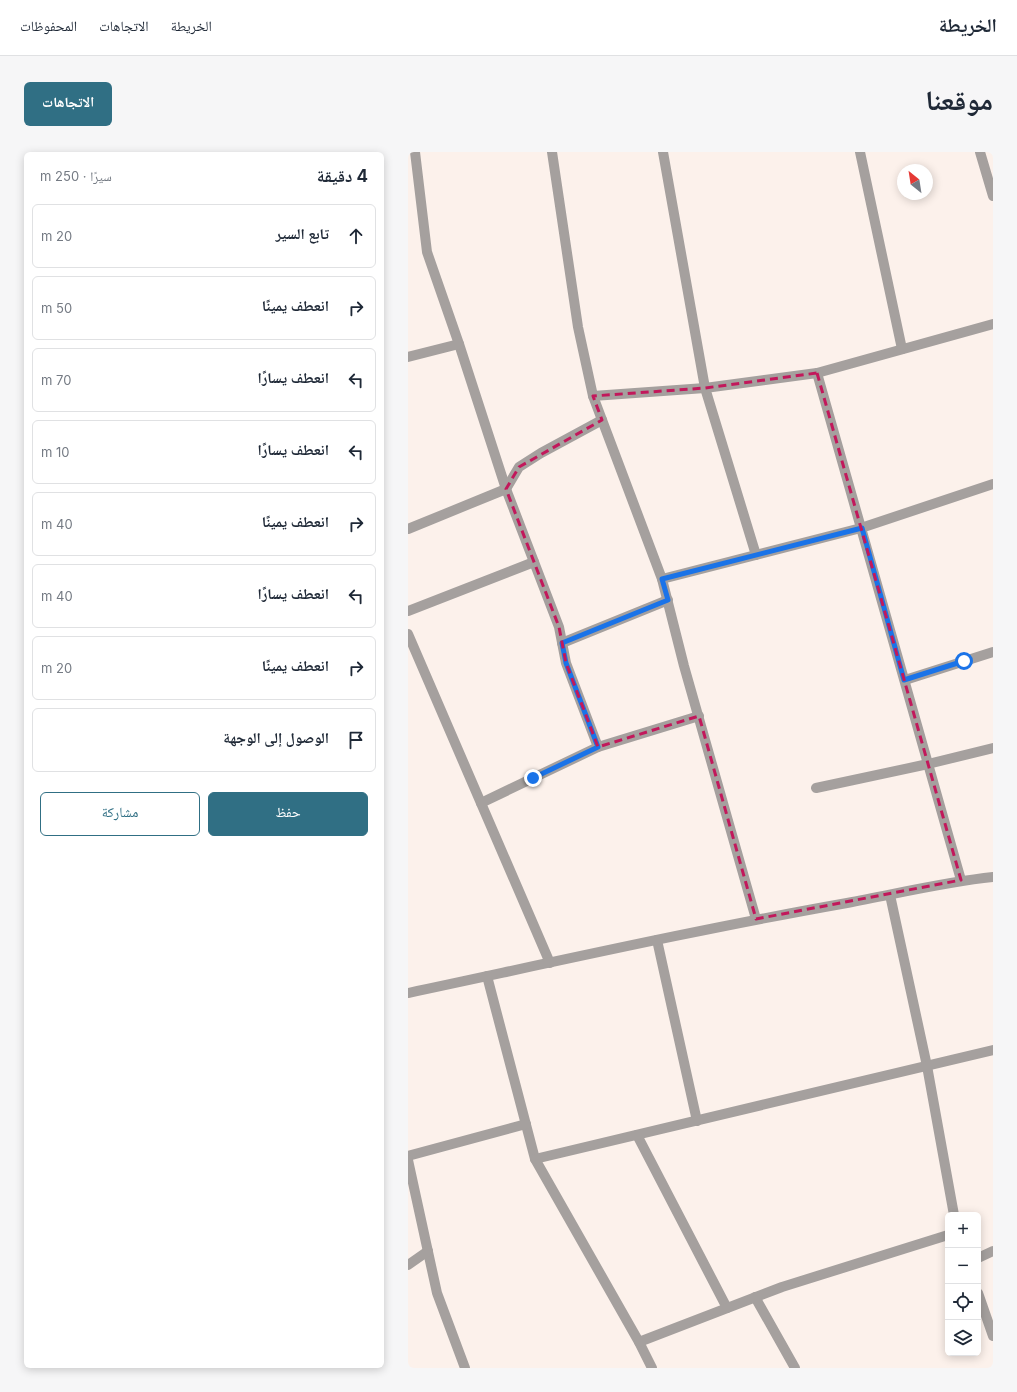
<!DOCTYPE html>
<html lang="ar">
<meta charset="utf-8">
<style>
:root{--surface:#fff;--page:#f6f6f7;--text:#1f2937;--muted:#747a83;--line:#e0e1e3;--accent:#306f84}
body{margin:0;font-family:Inter,"Noto Naskh Arabic",sans-serif;background:var(--page);color:var(--text);direction:rtl}
.controls{position:absolute;right:12px;bottom:12px;display:grid;overflow:hidden;border-radius:6px;box-shadow:0 2px 10px #0003}
.controls button{width:36px;height:36px;display:grid;place-items:center;padding:0;border:0;border-bottom:1px solid var(--line);background:var(--surface);color:var(--text);font:20px sans-serif}
.compass{position:absolute;left:489px;top:12px;width:36px;height:36px;border-radius:50%;background:var(--surface);box-shadow:0 2px 10px #0003;rotate:330deg}
.stop{position:absolute;width:12px;height:12px;margin:-9px;border:3px solid #1a73e8;border-radius:50%;background:#fff}
.stop.end{background:#1a73e8;border-color:#fff;box-shadow:0 1px 4px #0008}
.list{margin:0;padding:0;list-style:none}
h2{display:flex;justify-content:space-between;align-items:center;height:52px;margin:0;padding:0 16px;font-size:17px}
h2 small{font-size:13px;font-weight:400;color:var(--muted)}
.list li{display:grid;grid-template-columns:26px 1fr auto;gap:12px;align-items:center;box-sizing:border-box;height:64px;margin:0 8px 8px;padding:0 8px;border:1px solid var(--line);border-radius:6px}
.list b{display:block;font-size:15px;white-space:nowrap}
.list em{font-size:13px;font-style:normal;color:var(--muted)}
.actions{display:flex;gap:8px;padding:12px 16px}
.actions a{flex:1;padding:9px 0;border:1px solid var(--accent);border-radius:6px;text-align:center;font-size:14px;color:var(--accent)}
.actions .main{background:var(--accent);color:#fff}
.icon{flex:none;width:22px;height:22px;fill:none;stroke:currentColor;stroke-width:2;stroke-linecap:round;stroke-linejoin:round}
.map{position:relative;flex:none;width:585px;height:1216px;overflow:hidden;direction:ltr;border-radius:6px}
header{display:flex;align-items:center;gap:24px;box-sizing:border-box;height:56px;padding:0 20px;background:var(--surface);border-bottom:1px solid var(--line)}
header strong{font-size:19px}
nav{display:flex;gap:22px;margin-inline-start:auto;font-size:14px}
.intro{display:flex;align-items:center;justify-content:space-between;box-sizing:border-box;height:96px;padding:0 24px}
h1{margin:0;font-size:28px}
.button{padding:10px 18px;border-radius:6px;background:var(--accent);color:#fff;font-size:14px;font-weight:700}
main{display:flex;gap:24px;padding:0 24px}
aside{flex:1;background:var(--surface);border-radius:6px;box-shadow:0 2px 10px #0003}
.map>svg:first-child{display:block}
.lines{fill:none;stroke-linecap:round;stroke-linejoin:round}
.street{stroke:#a5a09e;stroke-width:10}
.route{stroke:#1a73e8;stroke-width:5}
.marked{fill:none;stroke:#c2185b;stroke-width:3;stroke-dasharray:8 5;stroke-linejoin:round}
</style>
<header>
<strong>الخريطة</strong>
<nav><a>الخريطة</a><a>الاتجاهات</a><a>المحفوظات</a></nav>
</header>
<div class="intro"><h1>موقعنا</h1><a class="button">الاتجاهات</a></div>
<main>
<div class="map">
<svg width="585" height="1216" viewBox="0 0 585 1216">
<rect width="100%" height="100%" fill="#fcf1eb"/>
<g class="lines">
<g class="street">
<path d="M7,0L19,100L51,192L98,337L151,475L158,511L190,595"/>
<path d="M144,0L170,175L185,244L254,427L276,514L348,767"/>
<path d="M255,0L297,236L348,403"/>
<path d="M452,0L494,197"/>
<path d="M572,0L585,44"/>
<path d="M0,205L51,192"/>
<path d="M409,221L553,728"/>
<path d="M185,244L297,236L409,221L585,172"/>
<path d="M0,377L98,337L111,315L133,301L194,268"/>
<path d="M254,427L453,376L585,332"/>
<path d="M0,459L126,410"/>
<path d="M0,482L142,811"/>
<path d="M154,491L260,448"/>
<path d="M497,528L585,500"/>
<path d="M408,636L520,612L585,596"/>
<path d="M73,651L190,595L291,564"/>
<path d="M482,743L519,914L546,1063"/>
<path d="M249,788L289,969"/>
<path d="M79,824L127,1007L231,1190L244,1216"/>
<path d="M0,841C146,810 292,777 439,751C488,742 536,730 585,725"/>
<path d="M229,983L319,1156"/>
<path d="M0,1004L118,972"/>
<path d="M127,1007L585,898"/>
<path d="M0,1008L29,1141L57,1216"/>
<path d="M570,1106L585,1099"/>
<path d="M0,1113L20,1099"/>
<path d="M570,1141L585,1184"/>
<path d="M347,1145L387,1216"/>
<path d="M231,1190L374,1135L540,1083"/>
</g>
</g>
<g class="lines">
<path class="route" d="M125,626L190,595L158,511L154,491L260,448L254,427L454,376L496,528L556,509"/>
</g>
<path class="marked" d="M409,221L553,728L348,767L291,564L190,595L158,511L151,475L98,337L111,315L194,268L185,244L297,236Z"/>
</svg>
<div class="controls">
<button>+</button>
<button>−</button>
<button><svg class="icon" aria-label="locate" viewBox="0 0 24 24"><circle cx="12" cy="12" r="6"/><path d="M12 2v4M12 18v4M2 12h4M18 12h4"/></svg></button>
<button><svg class="icon" aria-label="layers" viewBox="0 0 24 24"><path d="M12 4l9 5-9 5-9-5zM3 14l9 5 9-5"/></svg></button>
</div>
<svg class="compass" viewBox="-18 -18 36 36"><path d="M0-13l5 13h-10z" fill="#e53935"/><path d="M0 13l5-13h-10z" fill="#747a83"/></svg>
<div class="stop" style="left:556px;top:509px"></div>
<div class="stop end" style="left:125px;top:626px"></div>
</div>
<aside>
<h2>4 دقيقة<small>سيرًا · 250 m</small></h2>
<ul class="list">
<li><svg class="icon" aria-label="ahead" viewBox="0 0 24 24"><path d="M12 20V5M6 11l6-6 6 6"/></svg><div><b>تابع السير</b></div><em>20 m</em></li>
<li><svg class="icon" aria-label="right" viewBox="0 0 24 24"><path d="M7 20v-9h11M14 6l5 5-5 5"/></svg><div><b>انعطف يمينًا</b></div><em>50 m</em></li>
<li><svg class="icon" aria-label="left" viewBox="0 0 24 24"><path d="M17 20v-9H6M10 6l-5 5 5 5"/></svg><div><b>انعطف يسارًا</b></div><em>70 m</em></li>
<li><svg class="icon" aria-label="left" viewBox="0 0 24 24"><path d="M17 20v-9H6M10 6l-5 5 5 5"/></svg><div><b>انعطف يسارًا</b></div><em>10 m</em></li>
<li><svg class="icon" aria-label="right" viewBox="0 0 24 24"><path d="M7 20v-9h11M14 6l5 5-5 5"/></svg><div><b>انعطف يمينًا</b></div><em>40 m</em></li>
<li><svg class="icon" aria-label="left" viewBox="0 0 24 24"><path d="M17 20v-9H6M10 6l-5 5 5 5"/></svg><div><b>انعطف يسارًا</b></div><em>40 m</em></li>
<li><svg class="icon" aria-label="right" viewBox="0 0 24 24"><path d="M7 20v-9h11M14 6l5 5-5 5"/></svg><div><b>انعطف يمينًا</b></div><em>20 m</em></li>
<li><svg class="icon" aria-label="arrive" viewBox="0 0 24 24"><path d="M6 21V4h12l-3 4 3 4H6"/></svg><div><b>الوصول إلى الوجهة</b></div></li>
</ul>
<div class="actions"><a class="main">حفظ</a><a>مشاركة</a></div>
</aside>
</main>
